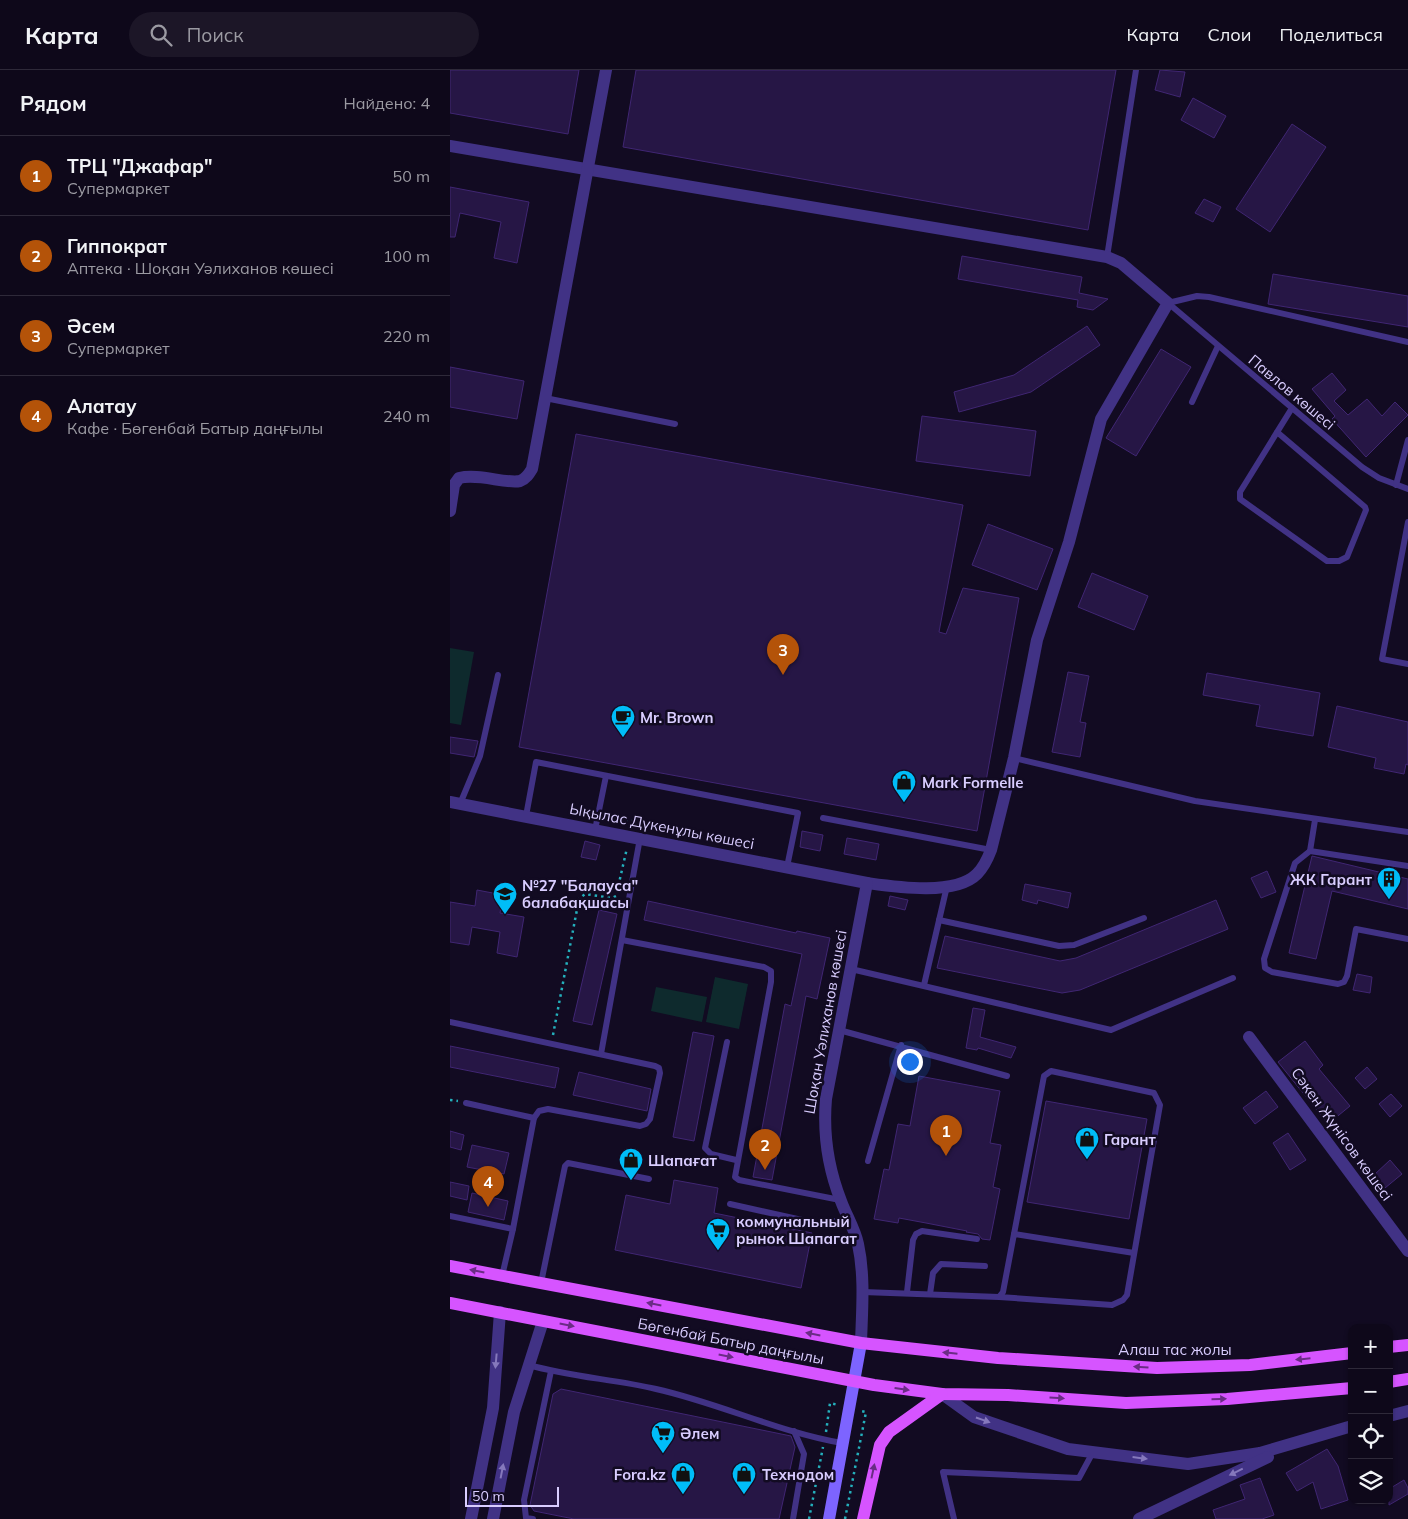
<!DOCTYPE html>
<html lang="ru">
<meta charset="utf-8">
<style>
:root{--surface:#0e081a;--page:#1c1627;--text:#f1f3f6;--muted:#9b9aa2;--line:#2e2939;--accent:#b45309}
body{margin:0;font-family:Mulish,sans-serif;background:var(--page);color:var(--text)}
.controls{position:absolute;right:15px;bottom:15px;display:grid;overflow:hidden;border-radius:10px;box-shadow:0 1px 4px #0004}
.controls button{width:45px;height:45px;display:grid;place-items:center;padding:0;border:0;border-bottom:1px solid var(--line);background:var(--surface);color:var(--text);font:25px sans-serif}
.scale{position:absolute;left:15px;bottom:12px;width:94px;box-sizing:border-box;padding-left:5px;border:2px solid #d9cdff;border-top:0;font-size:14px;line-height:18px;white-space:nowrap;color:#d9cdff;-webkit-text-stroke:4px #120b22;paint-order:stroke}
.you{position:absolute;left:459px;top:991px;width:18px;height:18px;margin:-12px;border:4px solid #fff;border-radius:50%;background:#1a73e8;box-shadow:0 0 0 8px #1a73e833}
.badge{display:grid;place-items:center;width:32px;height:32px;border-radius:50%;background:var(--accent);color:#fff;font-size:16px;font-weight:700}
.pin{position:absolute;translate:-50% -41px;filter:drop-shadow(0 1px 2px #0008)}
.pin::after{content:'';position:absolute;top:26px;width:18px;height:15px;background:inherit;clip-path:polygon(0 0,100% 0,50% 100%)}
.list{margin:0;padding:0;list-style:none}
h2{display:flex;justify-content:space-between;align-items:center;height:65px;margin:0;padding:0 20px;font-size:21px}
h2 small{font-size:16px;font-weight:400;color:var(--muted)}
.list li{display:grid;grid-template-columns:32px 1fr auto;gap:15px;align-items:center;box-sizing:border-box;height:80px;padding:0 20px;border-top:1px solid var(--line)}
.list b{display:block;font-size:19px;white-space:nowrap}
.list p{margin:0;font-size:16px;white-space:nowrap;color:var(--muted)}
.list em{font-size:16px;font-style:normal;color:var(--muted)}
.icon{flex:none;width:28px;height:28px;fill:none;stroke:currentColor;stroke-width:2;stroke-linecap:round;stroke-linejoin:round}
.map{position:relative;flex:none;width:958px;height:1449px;overflow:hidden}
header{display:flex;align-items:center;gap:30px;box-sizing:border-box;height:70px;padding:0 25px;background:var(--surface);border-bottom:1px solid var(--line)}
header strong{font-size:24px}
nav{display:flex;gap:28px;margin-inline-start:auto;font-size:18px}
.search{width:350px;height:45px;background:var(--page);display:flex;align-items:center;gap:12px;box-sizing:border-box;padding:0 18px;border-radius:28px;color:var(--muted);font-size:19px}
main{display:flex}
aside{flex:1;background:var(--surface)}
.map>svg:first-child{display:block}
.green{fill:#0e2a2d}
.building{fill:#261645;stroke:#402673}
.lines{fill:none;stroke-linecap:round;stroke-linejoin:round}
.path{stroke:#24b0bc;stroke-width:2.5;stroke-dasharray:2.5 4;stroke-linecap:butt}
.service{stroke:#413285;stroke-width:6}
.minor{stroke:#413285;stroke-width:12}
.tertiary{stroke:#413285;stroke-width:12}
.secondary{stroke:#7d64ff;stroke-width:12}
.primary{stroke:#d654ff;stroke-width:12}
.oneway{fill:#6a2c85}
.oneway2{fill:#8578bc}
.labels{text-anchor:middle;dominant-baseline:central;stroke-width:5;stroke-linejoin:round;paint-order:stroke}
.street-label{font-size:15px;fill:#d9cdff;stroke:#120b22}
.poi-label{font-size:15px;font-weight:bold;fill:#d9cdff;stroke:#120b22;text-anchor:start}
</style>
<header>
<strong>Карта</strong>
<div class="search"><svg class="icon" aria-label="search" viewBox="0 0 24 24"><circle cx="10" cy="10" r="6"/><path d="M15 15l6 6"/></svg>Поиск</div>
<nav><a>Карта</a><a>Слои</a><a>Поделиться</a></nav>
</header>
<main>
<aside>
<h2>Рядом<small>Найдено: 4</small></h2>
<ul class="list">
<li><span class="badge">1</span><div><b>ТРЦ &quot;Джафар&quot;</b><p>Супермаркет</p></div><em>50 m</em></li>
<li><span class="badge">2</span><div><b>Гиппократ</b><p>Аптека · Шоқан Уәлиханов көшесі</p></div><em>100 m</em></li>
<li><span class="badge">3</span><div><b>Әсем</b><p>Супермаркет</p></div><em>220 m</em></li>
<li><span class="badge">4</span><div><b>Алатау</b><p>Кафе · Бөгенбай Батыр даңғылы</p></div><em>240 m</em></li>
</ul>
</aside>
<div class="map">
<svg width="958" height="1449" viewBox="0 0 958 1449">
<rect width="100%" height="100%" fill="#120b22"/>
<g class="green">
<path d="M0,578L24,582L11,655L0,653Z"/>
<path d="M265,907L298,914L289,959L256,952Z"/>
<path d="M206,917L257,927L252,952L201,941Z"/>
</g>
<g class="building">
<path d="M0,0H129L118,64L0,43Z"/>
<path d="M186,0H666L638,160L173,77Z"/>
<path d="M710,0L735,2L730,27L705,20Z"/>
<path d="M743,28L776,46L764,68L731,50Z"/>
<path d="M842,54L876,77L820,162L786,139Z"/>
<path d="M0,117L79,132L67,193L44,188L51,152L10,143L5,167H0Z"/>
<path d="M754,129L771,137L763,152L745,143Z"/>
<path d="M512,186L632,207L629,223L658,229L643,240L627,237L628,230L508,209Z"/>
<path d="M823,204L958,226V257L818,234Z"/>
<path d="M637,256L650,275L581,322L509,342L504,322L564,305Z"/>
<path d="M711,279L741,297L686,386L656,368Z"/>
<path d="M0,297L74,311L67,349L0,337Z"/>
<path d="M882,303L896,320L884,331L898,345L917,329L932,346L945,332L958,345L916,387L882,349L885,346L862,319Z"/>
<path d="M472,346L586,361L580,406L466,391Z"/>
<path d="M126,364L513,435L489,562L496,564L513,518L569,528L527,761L69,677Z"/>
<path d="M538,454L603,479L587,520L522,495Z"/>
<path d="M642,503L698,526L684,560L628,537Z"/>
<path d="M618,602L639,606L630,652L636,653L630,687L602,682Z"/>
<path d="M757,603L870,623L863,666L806,656L810,635L753,625Z"/>
<path d="M887,636L958,652V695L956,694L954,704L924,698L926,688L878,677Z"/>
<path d="M0,667L28,671L24,687L0,683Z"/>
<path d="M352,761L373,765L370,781L350,777Z"/>
<path d="M397,768L429,774L426,790L394,784Z"/>
<path d="M135,771L150,775L146,790L131,787Z"/>
<path d="M862,786L958,809V839L882,821L866,889L839,883Z"/>
<path d="M817,801L826,822L811,828L801,808Z"/>
<path d="M575,814L621,823L618,838L588,830L587,834L572,830Z"/>
<path d="M27,820L53,825L50,843L74,847L67,887L47,883L50,862L22,857L19,875L0,872V832L25,836Z"/>
<path d="M440,826L458,830L455,840L438,836Z"/>
<path d="M766,830L778,859L630,920L612,923L487,898L495,866L610,891L626,888Z"/>
<path d="M198,831L346,863L347,861L380,868L367,929L356,926L322,1110L303,1107L335,934L341,936L352,884L194,850Z"/>
<path d="M149,840L167,844L142,955L123,951Z"/>
<path d="M907,904L922,907L920,923L903,920Z"/>
<path d="M523,938L535,940L530,967L566,977L561,988L528,978L527,980L516,978Z"/>
<path d="M243,962L264,966L244,1071L223,1067Z"/>
<path d="M855,971L873,995L869,999L900,1036L878,1054L828,992Z"/>
<path d="M0,976L109,998L105,1018L0,997Z"/>
<path d="M917,997L927,1009L915,1019L905,1008Z"/>
<path d="M129,1002L201,1019L197,1041L123,1025Z"/>
<path d="M469,1006L550,1021L540,1073L551,1075L543,1117L550,1119L540,1170L532,1169L528,1164L516,1162L517,1161L476,1153L449,1148L448,1153L424,1149L434,1099L439,1100L448,1054L460,1056Z"/>
<path d="M816,1021L828,1037L805,1054L793,1038Z"/>
<path d="M941,1024L952,1036L940,1047L929,1034Z"/>
<path d="M596,1031L697,1049L679,1149L577,1132Z"/>
<path d="M0,1061L14,1065L11,1080L0,1077Z"/>
<path d="M838,1063L856,1090L840,1100L823,1073Z"/>
<path d="M22,1075L59,1083L54,1104L17,1097Z"/>
<path d="M940,1090L952,1104L935,1118L924,1105Z"/>
<path d="M224,1110L268,1118L264,1143L362,1163L351,1218L165,1180L176,1125L220,1134Z"/>
<path d="M0,1112L19,1116L17,1130L0,1126Z"/>
<path d="M22,1123L58,1131L54,1150L18,1142Z"/>
<path d="M111,1319L341,1366L345,1377L329,1449H124L84,1441L80,1435L103,1324Z"/>
<path d="M877,1379L888,1396L898,1430L871,1439L863,1412L847,1421L836,1403Z"/>
<path d="M810,1408L824,1445L812,1449H766L763,1440L795,1429L790,1415Z"/>
<path d="M954,1410L958,1418V1424L939,1435V1419Z"/>
</g>
<g class="lines">
<g class="path">
<path d="M156,746L183,751L182,755"/>
<path d="M103,965L129,829L135,824L162,828L166,826L177,778"/>
<path d="M0,1030L8,1031"/>
<path d="M376,1362L380,1333L388,1335"/>
<path d="M359,1449L373,1377"/>
<path d="M395,1449L416,1342L411,1341"/>
</g>
<g class="service">
<path d="M657,187L686,0"/>
<path d="M718,233L912,397L929,408L958,419"/>
<path d="M718,233L747,226L759,227L958,272"/>
<path d="M95,328L225,354"/>
<path d="M742,332L768,276"/>
<path d="M827,362L915,437L916,440L897,487L889,491H877L790,429V422L795,414L842,338"/>
<path d="M946,415L958,370"/>
<path d="M958,452L932,589L958,594"/>
<path d="M564,688L745,731L958,762"/>
<path d="M10,734L30,686L48,605"/>
<path d="M76,746L86,692L348,743L337,797"/>
<path d="M373,748L541,780"/>
<path d="M145,760L156,706"/>
<path d="M860,781L865,750"/>
<path d="M958,796L860,781L845,793L814,889L815,898L822,902L888,914L894,912L897,906L906,859L958,869"/>
<path d="M489,850L609,876L624,875L694,848"/>
<path d="M172,870L314,897L321,901V912L285,1107L289,1110L390,1130"/>
<path d="M401,899L661,960L783,908"/>
<path d="M474,915L497,816"/>
<path d="M0,952L205,996L209,998L210,1003L200,1049L196,1054L190,1056L98,1039L89,1041L84,1048L63,1159L52,1206"/>
<path d="M389,960L557,1006"/>
<path d="M277,972L255,1078L261,1084L286,1090"/>
<path d="M151,984L190,768"/>
<path d="M16,1033L84,1048"/>
<path d="M418,1091L451,975"/>
<path d="M280,1134L370,1154L398,1149"/>
<path d="M0,1146L63,1159"/>
<path d="M564,1164L684,1183"/>
<path d="M91,1213L115,1096L118,1093L199,1109"/>
<path d="M413,1222L549,1227L553,1222L594,1006L601,1001L704,1023L710,1035L677,1225L673,1230L662,1235L549,1227"/>
<path d="M457,1222L463,1170L466,1164L472,1161L527,1169"/>
<path d="M480,1224L483,1203L491,1194L535,1196"/>
<path d="M79,1295C120,1307 164,1309 206,1319C269,1333 328,1362 392,1373"/>
<path d="M83,1449L76,1448L74,1430L101,1301"/>
<path d="M343,1449L354,1384L344,1361"/>
<path d="M504,1449L493,1402L629,1408L643,1382"/>
</g>
<g class="minor">
<path d="M0,76L657,187L671,193L718,233L651,349L619,472L587,570L564,688L541,780C538,788 534,797 527,804C505,826 446,817 417,813"/>
<path d="M0,441L4,415L9,408C29,403 55,414 70,411C76,409 79,404 82,399L156,0"/>
<path d="M799,967L958,1181"/>
</g>
<g class="tertiary">
<path d="M0,732L417,813L376,1029C373,1064 378,1098 391,1131C396,1145 405,1159 408,1174C415,1206 412,1240 411,1273"/>
<path d="M492,1324L524,1347L618,1379L738,1394L810,1383L902,1356"/>
<path d="M939,1346L958,1341"/>
<path d="M21,1449L43,1338L50,1242"/>
<path d="M43,1449L64,1342L93,1251"/>
<path d="M689,1449L818,1387"/>
</g>
<path class="secondary" d="M379,1449L411,1273"/>
<g class="primary">
<path d="M0,1196L411,1273L548,1288L707,1298L800,1295L902,1283"/>
<path d="M0,1233L424,1315L492,1324L558,1325L676,1333L777,1329L902,1318"/>
<path d="M939,1277L958,1275"/>
<path d="M939,1312L958,1309"/>
<path d="M413,1449L430,1375L439,1362L492,1324"/>
</g>
</g>
<defs><path id="oneway-solid" d="M-6-.8H1V-3.2L6.5 0L1 3.2V.8H-6Z" transform="scale(1.25)"/></defs>
<g class="oneway">
<use href="#oneway-solid" transform="translate(27 1201) rotate(-169)"/>
<use href="#oneway-solid" transform="translate(204 1234) rotate(-169)"/>
<use href="#oneway-solid" transform="translate(117 1255) rotate(11)"/>
<use href="#oneway-solid" transform="translate(363 1264) rotate(-169)"/>
<use href="#oneway-solid" transform="translate(500 1283) rotate(-174)"/>
<use href="#oneway-solid" transform="translate(276 1286) rotate(11)"/>
<use href="#oneway-solid" transform="translate(853 1289) rotate(174)"/>
<use href="#oneway-solid" transform="translate(691 1297) rotate(-176)"/>
<use href="#oneway-solid" transform="translate(452 1319) rotate(8)"/>
<use href="#oneway-solid" transform="translate(607 1328) rotate(4)"/>
<use href="#oneway-solid" transform="translate(769 1329) rotate(-2)"/>
<use href="#oneway-solid" transform="translate(423 1401) rotate(-78)"/>
</g>
<g class="oneway2">
<use href="#oneway-solid" transform="translate(46 1291) rotate(95)"/>
<use href="#oneway-solid" transform="translate(533 1350) rotate(19)"/>
<use href="#oneway-solid" transform="translate(690 1388) rotate(7)"/>
<use href="#oneway-solid" transform="translate(52 1401) rotate(-79)"/>
<use href="#oneway-solid" transform="translate(786 1402) rotate(154)"/>
</g>
<defs>
<symbol id="cafe-pin" viewBox="-11 -11 22 30"><path d="M0 17L-7.5 6A9.5 9.5 0 1 1 7.5 6Z" fill="#00bdf8" stroke="#120b22"/><path d="M-5.5-4.5H6V0H3Q3 3.5 0 3.5H-2.5Q-5.5 3.5-5.5 0ZM3-3.2v2h1.7v-2ZM-6 4.5H4V6H-6Z" fill="#111"/></symbol>
<symbol id="shop-pin" viewBox="-11 -11 22 30"><path d="M0 17L-7.5 6A9.5 9.5 0 1 1 7.5 6Z" fill="#00bdf8" stroke="#120b22"/><path d="M-5-2.5h2.3a2.7 3.5 0 0 1 5.4 0H5L5.5 6h-11ZM-1.5-2.5h3a1.5 2.3 0 0 0-3 0Z" fill="#111"/></symbol>
<symbol id="building-pin" viewBox="-11 -11 22 30"><path d="M0 17L-7.5 6A9.5 9.5 0 1 1 7.5 6Z" fill="#00bdf8" stroke="#120b22"/><path d="M-4-6H4V6H1V3H-1V6H-4ZM-2.5-4.3h1.7v1.8h-1.7ZM.8-4.3h1.7v1.8H.8ZM-2.5-1h1.7V.8h-1.7ZM.8-1h1.7V.8H.8Z" fill="#111"/></symbol>
<symbol id="school-pin" viewBox="-11 -11 22 30"><path d="M0 17L-7.5 6A9.5 9.5 0 1 1 7.5 6Z" fill="#00bdf8" stroke="#120b22"/><path d="M0-5L7-2L0 1L-7-2ZM-4 1L0 2.5L4 1V4Q0 6-4 4Z" fill="#111"/></symbol>
<symbol id="supermarket-pin" viewBox="-11 -11 22 30"><path d="M0 17L-7.5 6A9.5 9.5 0 1 1 7.5 6Z" fill="#00bdf8" stroke="#120b22"/><path d="M-6-5.5h2.5l.6 2H6L4.5 2H-2.5L-4.4-4H-6ZM-1.5 3.2a1.3 1.3 0 1 0 .1 0ZM3 3.2a1.3 1.3 0 1 0 .1 0Z" fill="#111"/></symbol>
</defs>
<g fill-rule="evenodd">
<use href="#cafe-pin" x="159" y="633" width="28" height="38"/>
<use href="#shop-pin" x="440" y="698" width="28" height="38"/>
<use href="#building-pin" x="925" y="795" width="28" height="38"/>
<use href="#school-pin" x="41" y="810" width="28" height="38"/>
<use href="#shop-pin" x="623" y="1055" width="28" height="38"/>
<use href="#shop-pin" x="167" y="1076" width="28" height="38"/>
<use href="#supermarket-pin" x="254" y="1146" width="28" height="38"/>
<use href="#supermarket-pin" x="199" y="1349" width="28" height="38"/>
<use href="#shop-pin" x="219" y="1390" width="28" height="38"/>
<use href="#shop-pin" x="280" y="1390" width="28" height="38"/>
</g>
<g class="labels">
<g class="street-label">
<text transform="translate(842 322) rotate(40)">Павлов көшесі</text>
<text transform="translate(212 756) rotate(11)">Ықылас Дүкенұлы көшесі</text>
<text transform="translate(375 952) rotate(-80)">Шоқан Уәлиханов көшесі</text>
<text transform="translate(892 1064) rotate(54)">Сәкен Жүнісов көшесі</text>
<text transform="translate(281 1271) rotate(11)">Бөгенбай Батыр даңғылы</text>
<text x="725" y="1279">Алаш тас жолы</text>
</g>
<g class="poi-label">
<text x="190" y="647">Mr. Brown</text>
<text x="472" y="712">Mark Formelle</text>
<text x="922" y="809" text-anchor="end">ЖК Гарант</text>
<text x="72" y="815">№27 "Балауса"<tspan x="72" dy="17">балабақшасы</tspan></text>
<text x="654" y="1069">Гарант</text>
<text x="198" y="1090">Шапағат</text>
<text x="286" y="1151">коммунальный<tspan x="286" dy="17">рынок Шапагат</tspan></text>
<text x="230" y="1363">Әлем</text>
<text x="216" y="1404" text-anchor="end">Fora.kz</text>
<text x="312" y="1404">Технодом</text>
</g>
</g>
</svg>
<div class="controls">
<button>+</button>
<button>−</button>
<button><svg class="icon" aria-label="locate" viewBox="0 0 24 24"><circle cx="12" cy="12" r="6"/><path d="M12 2v4M12 18v4M2 12h4M18 12h4"/></svg></button>
<button><svg class="icon" aria-label="layers" viewBox="0 0 24 24"><path d="M12 4l9 5-9 5-9-5zM3 14l9 5 9-5"/></svg></button>
</div>
<div class="scale">50 m</div>
<div class="you"></div>
<div class="pin badge" style="left:496px;top:1086px">1</div>
<div class="pin badge" style="left:315px;top:1100px">2</div>
<div class="pin badge" style="left:333px;top:605px">3</div>
<div class="pin badge" style="left:38px;top:1137px">4</div>
</div>
</main>
